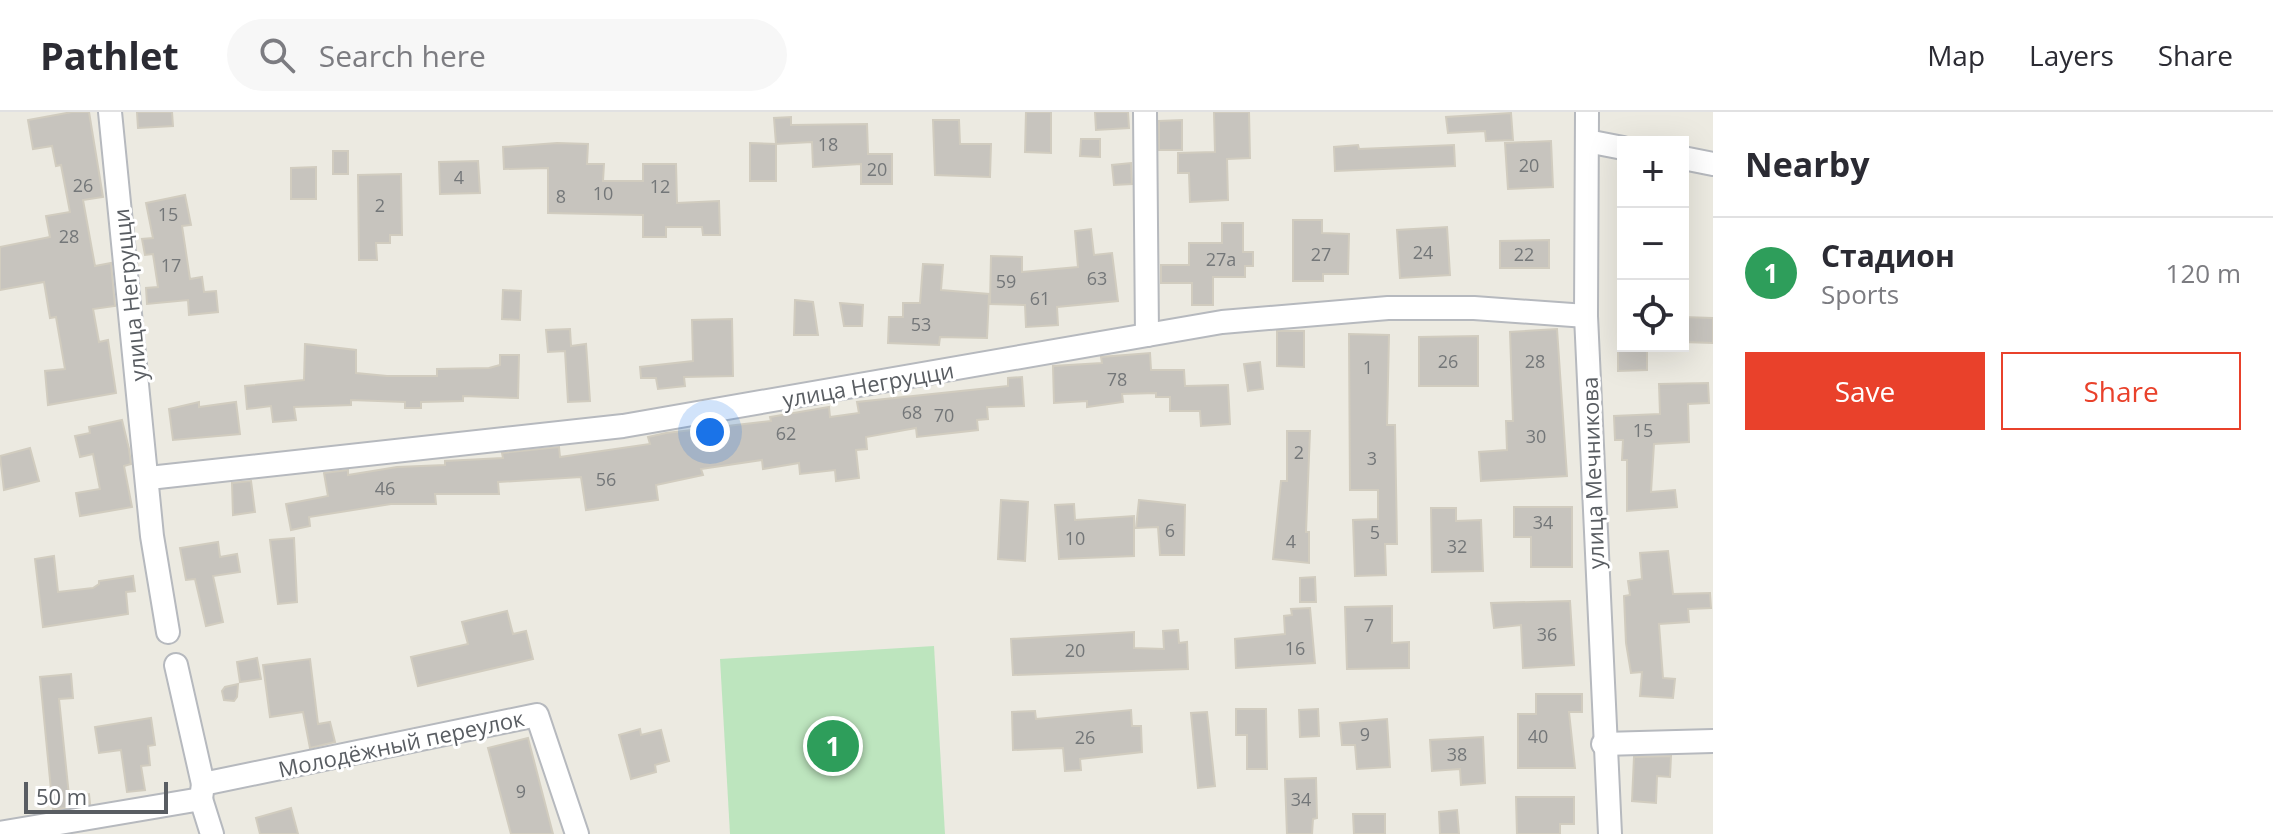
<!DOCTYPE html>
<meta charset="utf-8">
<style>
:root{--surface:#fff;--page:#f7f7f7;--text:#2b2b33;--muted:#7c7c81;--line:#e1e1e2;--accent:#e9412b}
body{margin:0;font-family:"Open Sans",sans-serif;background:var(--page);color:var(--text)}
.controls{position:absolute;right:24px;top:24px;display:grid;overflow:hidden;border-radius:0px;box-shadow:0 8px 32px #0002}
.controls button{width:72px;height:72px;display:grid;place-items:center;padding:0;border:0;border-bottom:2px solid var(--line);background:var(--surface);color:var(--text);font:40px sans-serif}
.scale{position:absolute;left:24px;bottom:20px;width:144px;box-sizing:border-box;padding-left:8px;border:4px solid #595d62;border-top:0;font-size:22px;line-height:28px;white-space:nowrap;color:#595d62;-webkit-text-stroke:6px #fff;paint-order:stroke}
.you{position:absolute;left:710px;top:320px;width:28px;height:28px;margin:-20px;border:6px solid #fff;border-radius:50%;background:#1a73e8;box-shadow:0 0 0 12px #1a73e833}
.badge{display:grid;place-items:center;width:52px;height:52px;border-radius:50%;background:var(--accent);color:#fff;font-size:26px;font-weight:700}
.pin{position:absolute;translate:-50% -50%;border:4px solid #fff;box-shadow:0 2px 8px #0006}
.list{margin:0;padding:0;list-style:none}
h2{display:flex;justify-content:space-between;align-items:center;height:104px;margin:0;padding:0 32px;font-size:34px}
h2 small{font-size:26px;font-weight:400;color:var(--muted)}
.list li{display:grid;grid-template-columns:52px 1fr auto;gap:24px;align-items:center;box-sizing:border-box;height:112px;padding:0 32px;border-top:2px solid var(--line)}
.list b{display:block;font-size:30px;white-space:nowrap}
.list p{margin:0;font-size:26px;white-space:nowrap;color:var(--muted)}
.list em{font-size:26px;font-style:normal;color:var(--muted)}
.actions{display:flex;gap:16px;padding:24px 32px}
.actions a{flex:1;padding:18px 0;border:2px solid var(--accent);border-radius:0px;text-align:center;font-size:28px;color:var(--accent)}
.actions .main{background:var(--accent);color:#fff}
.icon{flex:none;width:44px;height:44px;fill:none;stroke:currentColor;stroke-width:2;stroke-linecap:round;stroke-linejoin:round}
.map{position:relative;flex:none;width:1713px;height:722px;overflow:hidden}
header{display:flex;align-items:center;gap:48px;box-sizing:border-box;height:112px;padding:0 40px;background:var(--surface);border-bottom:2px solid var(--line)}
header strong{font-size:38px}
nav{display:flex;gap:44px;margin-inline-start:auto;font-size:28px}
.search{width:560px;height:72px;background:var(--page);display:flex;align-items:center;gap:20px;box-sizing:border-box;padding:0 28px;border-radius:44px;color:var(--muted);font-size:30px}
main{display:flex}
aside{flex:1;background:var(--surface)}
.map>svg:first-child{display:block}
.green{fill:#bde5be}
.building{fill:#c7c4be;stroke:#d1ccbf;stroke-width:2}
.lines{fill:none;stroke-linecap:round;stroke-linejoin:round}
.minor-casing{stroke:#b6b9be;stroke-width:26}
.minor{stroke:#fff;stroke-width:22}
.labels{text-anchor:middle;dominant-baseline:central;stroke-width:6;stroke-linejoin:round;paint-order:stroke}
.number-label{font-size:18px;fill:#747779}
.street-label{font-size:22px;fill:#595d62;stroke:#fff}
</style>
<header>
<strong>Pathlet</strong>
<div class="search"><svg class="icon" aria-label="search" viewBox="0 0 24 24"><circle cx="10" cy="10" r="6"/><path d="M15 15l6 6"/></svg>Search here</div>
<nav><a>Map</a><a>Layers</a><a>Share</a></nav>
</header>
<main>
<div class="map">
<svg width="1713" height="722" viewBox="0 0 1713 722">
<rect width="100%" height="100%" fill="#eceae1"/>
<path class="green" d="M934,534L945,722H730L720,547Z"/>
<g class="building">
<path d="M72,0H89L103,85L83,88L95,154L111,151L115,194L93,197L99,230L108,228L116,281L48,293L45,259L65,257L56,205L50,206L44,170L0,178V135L50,125L46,104L70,100L61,53L56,54L52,34L33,37L28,8Z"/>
<path d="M137,0H172L173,14L138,16Z"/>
<path d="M1026,0H1051V41L1025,40Z"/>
<path d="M1095,0H1128L1129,16L1096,18Z"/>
<path d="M1214,0H1249L1250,46L1227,47L1228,88L1190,90L1189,61H1178V41L1215,40Z"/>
<path d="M1511,1L1513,28L1486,29L1485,19L1448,21L1446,5Z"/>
<path d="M791,5V13L867,12L868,42H892V72H861V52L813,55L812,30L776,32L774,6Z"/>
<path d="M933,8H959L960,32H991L990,65L935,63Z"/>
<path d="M1182,8V38H1159V9Z"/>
<path d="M1081,27H1100V45L1080,44Z"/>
<path d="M1551,29L1553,75L1508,77L1505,31Z"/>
<path d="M557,31L588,32L587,52H604L603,69H643V52H676L677,91L719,89L720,123H703L702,115H666V125H643V103L548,101V56L504,57L503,35Z"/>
<path d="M750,31L776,32V69H750Z"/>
<path d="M1358,33L1359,37L1454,33L1455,54L1335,59L1334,35Z"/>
<rect x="333" y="39" width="15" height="23"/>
<path d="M478,49L480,81L440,82L439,50Z"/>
<path d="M1131,51L1132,72L1114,73L1112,53Z"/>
<path d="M316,55V87H291V56Z"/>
<path d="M401,62L402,123H390V131H376L377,148H359L358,63Z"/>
<path d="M185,83L191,113L182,114L190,167L202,165L204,180L216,179L218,200L189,203L188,188L147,192L146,176L158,175L153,142L145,143L142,127L153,126L146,91Z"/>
<path d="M1293,108H1322V121L1349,122L1348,162H1323V169H1293Z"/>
<path d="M1222,111H1243V140H1253V154H1245V165H1213V193H1192V171H1161V153H1189V131H1222Z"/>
<path d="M1447,115L1450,163L1400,166L1397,118Z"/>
<path d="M1091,117L1094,143L1112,141L1118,189L1057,195L1058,213L1026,215L1025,193L990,192L991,144L1022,145V160L1078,155L1075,119Z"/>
<path d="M1549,128V156H1500V129Z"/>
<path d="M923,152L943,153L941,178L989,182L987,226L940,225L939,233L888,231L889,205H903V191H920Z"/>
<path d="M503,178L521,179L520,208L502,207Z"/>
<path d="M795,188L813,190L818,223H794Z"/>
<path d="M840,191L863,193L862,214H844Z"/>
<path d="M1683,205L1713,206V231L1683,230Z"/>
<path d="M732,207L733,264L684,265L685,274L658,277L656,266H641L640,255L693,249L692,208Z"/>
<path d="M570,217L571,234L586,232L590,289L568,290L565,239L548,240L546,218Z"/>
<path d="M1557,217L1567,364L1481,369L1479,340L1507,338L1506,309H1513L1510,220Z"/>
<path d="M1277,219H1304V255L1277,254Z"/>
<path d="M1349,222L1389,223L1387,313H1395L1397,432H1385L1386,463L1355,464L1353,408L1378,407V378H1350Z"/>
<path d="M1478,224V274H1419V225Z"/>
<path d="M305,232L356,238V261L387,264H437V257L489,256L500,253V243H519L518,286L463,284V289L421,290V296H405V290L351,288V293L294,295L296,308L273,310L271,294L247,297L245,274L304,268Z"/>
<path d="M1647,238V258L1618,259V239Z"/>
<path d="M1150,241L1151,258H1184L1185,274L1228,273L1230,312L1201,314L1200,299H1170V285H1156V281L1122,282L1123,290L1087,295V289L1054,291L1053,254L1102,251L1101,245Z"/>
<path d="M1260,250L1263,277L1248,279L1244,252Z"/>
<path d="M1022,265L1024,294L987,295L988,307L977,308L978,318L917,325L916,316L866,325L867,337L856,338L859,366L836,369L835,358L800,362L799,351L763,357L762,348L701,357L703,363L656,373L658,388L586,398L581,365L498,370L499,382H435L436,392H391L309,405L310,414L291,418L286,392L328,384L324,361L348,358V363L397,355L445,353V349L503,346L502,341L559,335L560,345L650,332L648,325L666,321L771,309L770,305L829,295L830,305L859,301L857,290L1008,274V266Z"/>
<path d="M1708,271L1709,291L1688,292L1689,330L1654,332L1651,380L1675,378L1677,395L1627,399V348H1622L1623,328H1615L1614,304L1660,302L1659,272Z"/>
<path d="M199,290V295L236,290L240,322L173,328L169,297Z"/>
<path d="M122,308L129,337L131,352L124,354L132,395L80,404L76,381L100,377L93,342L80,345L75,324L90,321L89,315Z"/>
<path d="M1287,319H1310L1306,420H1309V451L1273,447L1281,369H1287Z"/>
<path d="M30,336L39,369L4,378L0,344Z"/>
<path d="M251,369L255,400L233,403L232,371Z"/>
<path d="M1001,388L1028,390L1025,449L998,447Z"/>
<path d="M1139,388L1185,393L1184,443H1160L1158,415L1136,416Z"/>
<path d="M1074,392L1075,408L1134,404V444L1059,447L1055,393Z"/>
<path d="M1514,395H1572V455H1531V425H1514Z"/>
<path d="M1431,396H1456V409L1481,408L1483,459L1432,460Z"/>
<path d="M294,426L297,490L278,492L270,428Z"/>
<path d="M218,430L220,445L237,442L240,460L213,464L223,510L206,514L195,467L186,468L180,436Z"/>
<path d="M1668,439L1673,482L1710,481L1711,496L1688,497L1689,510L1659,512L1663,566L1675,567L1673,586L1640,584L1642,560L1631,561L1626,531L1624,484L1630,483L1628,469L1642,467L1640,441Z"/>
<path d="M54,444L58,480L93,476L99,472V469L133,464L135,479L126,480L128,502L43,515L35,447Z"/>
<path d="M1315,465L1316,490H1300V466Z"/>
<path d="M1570,489L1574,553L1523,556L1521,513L1494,516L1491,491Z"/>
<path d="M1392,494V531L1409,530V556L1347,557L1345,495Z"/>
<path d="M1310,496L1315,551L1236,556L1235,527L1285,522L1284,504L1292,503L1291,497Z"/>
<path d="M507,499L513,522L526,519L533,547L418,574L411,545L468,532L462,510Z"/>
<path d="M1178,518L1179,531L1187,530L1188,557L1013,563L1011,527L1134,520V536L1164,537L1163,519Z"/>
<path d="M257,546L261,567L240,570L237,550Z"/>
<path d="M310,547L318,612L330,610L335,630L310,636L303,600L270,605L263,553Z"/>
<path d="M71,562L73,586L59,587L69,684L89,682L90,692L53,698L40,565Z"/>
<path d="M238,572L237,585L234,589L224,588L222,579L225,575Z"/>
<path d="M1536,582H1582V600H1569L1575,656H1518V602H1536Z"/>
<path d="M1236,597H1266L1267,657H1247V623H1236Z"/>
<path d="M1318,597L1319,624L1300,625L1299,598Z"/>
<path d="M1131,598L1132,614H1141L1142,640L1080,647L1081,658L1065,659L1063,636L1013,638L1012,600L1035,599L1036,607Z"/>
<path d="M1207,600L1215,674L1198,676L1191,601Z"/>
<path d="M151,606L155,633L148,634L150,653L141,654L145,678L127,680L121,638L99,641L95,615Z"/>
<path d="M1387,607L1390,655L1357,657L1355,633H1342L1340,611Z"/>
<path d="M640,617L641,623L661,618L669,649L655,653L656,660L631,667L619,623Z"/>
<path d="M1483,625L1485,671L1461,673L1460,657L1432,659L1430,628Z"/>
<path d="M528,626L553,722H511L488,636Z"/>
<path d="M1671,644L1670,665L1657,664L1656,691L1632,689L1634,645Z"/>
<path d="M1316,666L1317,706L1313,707L1312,722H1287L1285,667Z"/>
<path d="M1516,685H1574V712H1560V722H1517Z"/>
<path d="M291,696L298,722H260L256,706Z"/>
<path d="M1457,698L1459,722H1440L1439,700Z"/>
<path d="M1353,702H1385V722H1354Z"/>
</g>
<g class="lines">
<defs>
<g id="minor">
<path d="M110,0L152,424L168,520"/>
<path d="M1145,0L1147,223"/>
<path d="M1587,0L1586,204L1610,722"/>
<path d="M1587,29L1623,36"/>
<path d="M1683,46L1713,52"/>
<path d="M149,366L623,314L1222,210L1388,196H1474L1586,204"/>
<path d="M176,553L203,672"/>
<path d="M1603,632L1713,629"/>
<path d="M201,687L203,672L537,603L577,722"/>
<path d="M0,721L201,687L212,722"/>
</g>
</defs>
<use href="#minor" class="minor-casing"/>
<use href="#minor" class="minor"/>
</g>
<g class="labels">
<g class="number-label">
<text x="828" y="32">18</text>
<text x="1529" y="53">20</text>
<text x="877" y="57">20</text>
<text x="459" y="65">4</text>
<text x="83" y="73">26</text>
<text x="660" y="74">12</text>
<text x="603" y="81">10</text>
<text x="561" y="84">8</text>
<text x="380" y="93">2</text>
<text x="168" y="102">15</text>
<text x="69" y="124">28</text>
<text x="1423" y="140">24</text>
<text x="1321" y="142">27</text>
<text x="1524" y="142">22</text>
<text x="1221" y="147">27а</text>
<text x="171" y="153">17</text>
<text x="1097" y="166">63</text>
<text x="1006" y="169">59</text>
<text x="1040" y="186">61</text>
<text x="921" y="212">53</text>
<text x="1448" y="249">26</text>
<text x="1535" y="249">28</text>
<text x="1368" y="255">1</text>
<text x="1117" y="267">78</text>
<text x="912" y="300">68</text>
<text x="944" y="303">70</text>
<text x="1643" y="318">15</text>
<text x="786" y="321">62</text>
<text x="1536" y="324">30</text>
<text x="1299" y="340">2</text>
<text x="1372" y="346">3</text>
<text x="606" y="367">56</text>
<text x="385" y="376">46</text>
<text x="1543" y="410">34</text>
<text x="1170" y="418">6</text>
<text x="1375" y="420">5</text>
<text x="1075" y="426">10</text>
<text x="1291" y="429">4</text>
<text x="1457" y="434">32</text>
<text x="1369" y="513">7</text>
<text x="1547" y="522">36</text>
<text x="1295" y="536">16</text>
<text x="1075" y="538">20</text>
<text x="1365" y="622">9</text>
<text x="1538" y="624">40</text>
<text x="1085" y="625">26</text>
<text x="1457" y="642">38</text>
<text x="521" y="679">9</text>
<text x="1301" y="687">34</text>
</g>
<g class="street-label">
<text transform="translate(129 183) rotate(-96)">улица Негруцци</text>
<text transform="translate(868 272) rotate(-10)">улица Негруцци</text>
<text transform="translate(1592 361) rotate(-92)">улица Мечникова</text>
<text transform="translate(401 631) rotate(-12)">Молодёжный переулок</text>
</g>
</g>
</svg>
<div class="controls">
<button>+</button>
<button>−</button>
<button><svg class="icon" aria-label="locate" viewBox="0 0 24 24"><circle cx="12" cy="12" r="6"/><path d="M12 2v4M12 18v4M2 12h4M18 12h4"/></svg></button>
</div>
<div class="scale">50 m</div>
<div class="you"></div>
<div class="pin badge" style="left:833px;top:634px;background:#2e9e5b">1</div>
</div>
<aside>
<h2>Nearby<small></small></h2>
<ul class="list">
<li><span class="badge" style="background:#2e9e5b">1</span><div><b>Стадион</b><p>Sports</p></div><em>120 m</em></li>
</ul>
<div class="actions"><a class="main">Save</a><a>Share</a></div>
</aside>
</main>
